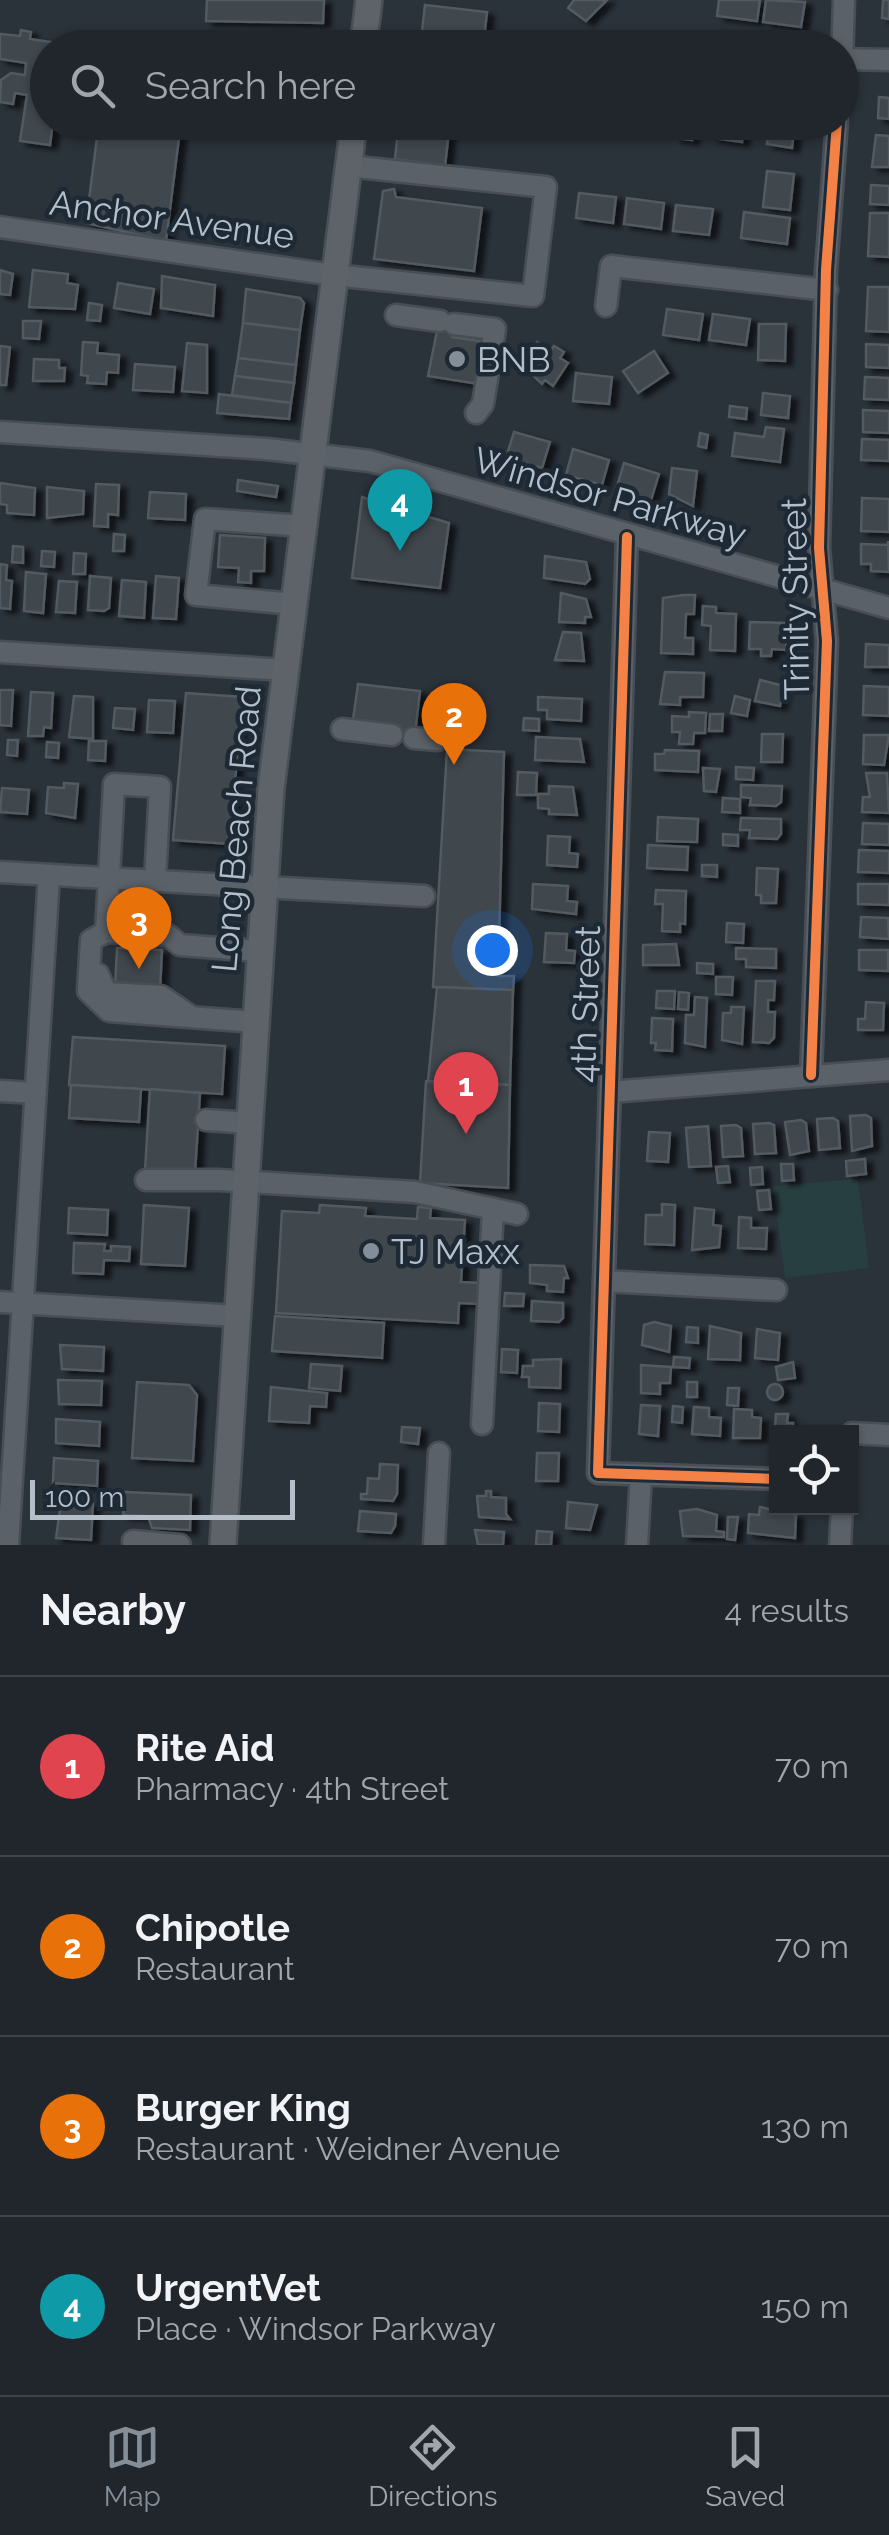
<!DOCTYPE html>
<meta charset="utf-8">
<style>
:root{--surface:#20262c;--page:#2d3238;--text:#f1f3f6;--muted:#a2a5a9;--line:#3d4348;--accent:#848e98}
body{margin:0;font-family:Raleway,sans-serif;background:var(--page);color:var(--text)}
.controls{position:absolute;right:30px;bottom:30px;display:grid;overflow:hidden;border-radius:0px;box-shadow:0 2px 8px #0004}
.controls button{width:90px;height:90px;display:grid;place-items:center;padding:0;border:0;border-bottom:2px solid var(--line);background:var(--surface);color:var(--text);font:50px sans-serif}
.scale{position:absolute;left:30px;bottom:25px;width:265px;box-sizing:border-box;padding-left:10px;border:5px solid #b5bfca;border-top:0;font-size:28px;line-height:35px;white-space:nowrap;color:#b5bfca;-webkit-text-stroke:8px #1d2a35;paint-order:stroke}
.you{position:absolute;left:492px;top:950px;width:35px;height:35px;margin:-25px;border:8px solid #fff;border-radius:50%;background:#1a73e8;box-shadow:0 0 0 15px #1a73e833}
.badge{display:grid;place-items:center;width:65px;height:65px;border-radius:50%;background:var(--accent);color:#fff;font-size:32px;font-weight:700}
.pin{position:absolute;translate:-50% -82px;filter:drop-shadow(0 2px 5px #0008)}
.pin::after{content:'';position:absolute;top:52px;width:35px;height:30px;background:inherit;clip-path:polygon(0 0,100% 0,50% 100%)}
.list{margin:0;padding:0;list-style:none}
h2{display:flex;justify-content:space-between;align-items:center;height:130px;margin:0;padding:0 40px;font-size:42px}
h2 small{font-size:32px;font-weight:400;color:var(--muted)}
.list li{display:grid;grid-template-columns:65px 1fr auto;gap:30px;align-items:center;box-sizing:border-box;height:180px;padding:0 40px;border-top:2px solid var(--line)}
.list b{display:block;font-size:38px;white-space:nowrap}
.list p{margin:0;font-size:32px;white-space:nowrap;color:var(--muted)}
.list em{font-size:32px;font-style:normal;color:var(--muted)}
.icon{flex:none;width:55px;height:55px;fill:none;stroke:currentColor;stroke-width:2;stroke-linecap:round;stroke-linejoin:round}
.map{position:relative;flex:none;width:889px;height:1545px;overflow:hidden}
.search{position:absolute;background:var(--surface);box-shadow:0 2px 8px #0004;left:30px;right:30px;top:30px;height:110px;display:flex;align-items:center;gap:25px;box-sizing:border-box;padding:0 35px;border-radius:55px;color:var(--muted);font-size:38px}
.sheet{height:850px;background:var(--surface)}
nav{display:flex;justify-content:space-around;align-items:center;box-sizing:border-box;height:140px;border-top:2px solid var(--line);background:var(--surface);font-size:28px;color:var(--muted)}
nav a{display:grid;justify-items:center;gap:5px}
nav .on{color:var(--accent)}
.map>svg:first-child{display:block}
.green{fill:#273f40}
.building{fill:#40474d;stroke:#525a61;stroke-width:2.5;filter:url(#shadow)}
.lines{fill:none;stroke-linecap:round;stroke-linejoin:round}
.minor-casing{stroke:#484e54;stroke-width:25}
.major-casing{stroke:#484f56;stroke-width:30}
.minor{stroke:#5b6168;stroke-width:20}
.major{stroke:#5e6369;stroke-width:25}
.cycleway-casing{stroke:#1d2a35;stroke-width:16}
.cycleway{stroke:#f48246;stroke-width:10}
.poi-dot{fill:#848e98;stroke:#1d2a35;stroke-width:4}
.labels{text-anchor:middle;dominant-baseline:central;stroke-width:9;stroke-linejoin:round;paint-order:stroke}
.street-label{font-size:35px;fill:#b5bfca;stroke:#1d2a35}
.poi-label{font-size:35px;fill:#b5bfca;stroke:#1d2a35;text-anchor:start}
</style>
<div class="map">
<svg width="889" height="1545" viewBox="0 0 889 1545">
<defs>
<filter id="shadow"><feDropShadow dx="7" dy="4" stdDeviation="2.5" flood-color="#0009"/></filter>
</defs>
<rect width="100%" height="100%" fill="#2a323a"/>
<path class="green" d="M858,1179L869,1268L785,1278L773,1186Z"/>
<g class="building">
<path d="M207,0H324L323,23L206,21Z"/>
<path d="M574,0H607L586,21L568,8Z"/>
<path d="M719,0H760L757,21L717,16Z"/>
<path d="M766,0L805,2L801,27L763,22Z"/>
<path d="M883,0H889V19L882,18Z"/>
<path d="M425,5L487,12L483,48H420Z"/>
<path d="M21,30L31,32L30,39L78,46L48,48V122H53L50,145L20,141L27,95L15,93L13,104L0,102L1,80L11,73L25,75L26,63L0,59V34L20,36Z"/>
<path d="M879,97L889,98V119L878,118Z"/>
<path d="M99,122H181L166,241L86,223Z"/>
<path d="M399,122H450L445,166L395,159Z"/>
<path d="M694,122L692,140L675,138L676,124L664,123Z"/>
<path d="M714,122H744L742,142L712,138Z"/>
<path d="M770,122H795L792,148L767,144Z"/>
<path d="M876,135L889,136V167H872Z"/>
<path d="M767,171L794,174L790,210L763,207Z"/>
<path d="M871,185L889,186V205L870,204Z"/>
<path d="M394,189L396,197L482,208L474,271L374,259L383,191Z"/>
<path d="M579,193L616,197L613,223L576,218Z"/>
<path d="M627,198L664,203L661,229L624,224Z"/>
<path d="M676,205L713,209L709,235L673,231Z"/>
<path d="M744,212L790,218L787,244L741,238Z"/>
<path d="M870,213H889V257L868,256Z"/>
<path d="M0,270L13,274L10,295L0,294Z"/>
<path d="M33,270L68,274L67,283L78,285L75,309L29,307Z"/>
<path d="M162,276L215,285L213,316L161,308Z"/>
<path d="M118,283L154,289L150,314L114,308Z"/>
<path d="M868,287H889V332L866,331Z"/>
<path d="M246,289L300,298L304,303L300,330L243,323Z"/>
<path d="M89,303L102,305L100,321L87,320Z"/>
<path d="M667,309L703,314L699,340L663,335Z"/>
<path d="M713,314L750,319L746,345L709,340Z"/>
<path d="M440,316L455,318L452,337L486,342L479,384L428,376Z"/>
<path d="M23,321H41L39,339L23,338Z"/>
<path d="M243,323L300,330L296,365L238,358Z"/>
<path d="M759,324H786L785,361L758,360Z"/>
<path d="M83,342L98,343L97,353L119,355L118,373L107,372L106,384L87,383L88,376L81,375Z"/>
<path d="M537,342L550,351L554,346L564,352L560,358L568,363L553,386L545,380L542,384L522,365Z"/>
<path d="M187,343L207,345V393L182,391Z"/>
<path d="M866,344L889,345V368L866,367Z"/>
<path d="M0,346L10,347L6,385H0Z"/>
<path d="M654,351L668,373L638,393L623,371Z"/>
<path d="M238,358L296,365L294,383L235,376Z"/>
<path d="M34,359L59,360V368H65L64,381H33Z"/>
<path d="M135,364L175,367L173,392L133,390Z"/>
<path d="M576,373L612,377L609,404L573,401Z"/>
<path d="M235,376L294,383L291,403L232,395Z"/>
<path d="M865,377L889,378V400L864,399Z"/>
<path d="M763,393L790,396L788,418L761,415Z"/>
<path d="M219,394L291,403L289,419L217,413Z"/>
<path d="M730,406L747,408L746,419L729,417Z"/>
<path d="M863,410L889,411V433L863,432Z"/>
<path d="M766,427L784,429L780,462L732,456L735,433L764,437Z"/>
<path d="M514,432L550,442L542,468L506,458Z"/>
<path d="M700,433L708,435L706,448L698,446Z"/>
<path d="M862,439L889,440V461L861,460Z"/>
<path d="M573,449L609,460L602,485L566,475Z"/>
<path d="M624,463L659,474L651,500L616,490Z"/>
<path d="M672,468L697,471L693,506L669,494Z"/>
<path d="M238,480L278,486L276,497L237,491Z"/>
<path d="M0,483L35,488L34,515L7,513V505L0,504Z"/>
<path d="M96,484L119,485L118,515L108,514V527L94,526Z"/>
<path d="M47,487L84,491L83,514L47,518Z"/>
<path d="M150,492L186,494L185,520L148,518Z"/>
<path d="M362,497L449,523L440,588L352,578Z"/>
<path d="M862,498L889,499V532L861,531Z"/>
<path d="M114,534L125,535L124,551H113Z"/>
<path d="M220,535L265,538L264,571H251V583L238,582L239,568L218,567Z"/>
<path d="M888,541L889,572L871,571V564H861V544L888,545Z"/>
<path d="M13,546L23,547V563L12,562Z"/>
<path d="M42,551L55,552L54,567L41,566Z"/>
<path d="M74,553L86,554L85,574H73Z"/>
<path d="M545,556L586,562L590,579L585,584L544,578Z"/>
<path d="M0,564L7,565L6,580L12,581L10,609L0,608Z"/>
<path d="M26,572L46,574L43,613L24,611Z"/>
<path d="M90,576L111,578L109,608L104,611L88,610Z"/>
<path d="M156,576L179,578L176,619L153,618Z"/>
<path d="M122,580L146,582L144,618L119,616Z"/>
<path d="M59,581L77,582L75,613L56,612Z"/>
<path d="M561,593L586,599L591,617H585V623L559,622Z"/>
<path d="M683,595H695L694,614H686L685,638H693V654L661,653L663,598Z"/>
<path d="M703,606L716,607V613L736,614L735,651L710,650L711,626L702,625Z"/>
<path d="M750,622L787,623L786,650L772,649L771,656H761V649H749Z"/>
<path d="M563,632L581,633L584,661L555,660Z"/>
<path d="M866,644L889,645V667H865Z"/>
<path d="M665,672L704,673L703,697H680V705L660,704Z"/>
<path d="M760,680L784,686L780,706L755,701Z"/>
<path d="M358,684L420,691L414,742L352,726Z"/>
<path d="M864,686L889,687V716L863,715Z"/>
<path d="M0,690H13L11,726L0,725Z"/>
<path d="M31,692L53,693L51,728L44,727L43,736H28Z"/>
<path d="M186,693L242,697L230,844L173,840Z"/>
<path d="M74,696L93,697V739L69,737Z"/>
<path d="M735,696L750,700L747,716L731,713Z"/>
<path d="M538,697L582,699L581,721L547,719V710H538Z"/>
<path d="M149,700L175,701L173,733L147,732Z"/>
<path d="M115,708L135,709L133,730L113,728Z"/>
<path d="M689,712L706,713L705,733H694L693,744H679L680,732H672V716L689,717Z"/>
<path d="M710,714H723L722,731H709Z"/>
<path d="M524,718L539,719V731L523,730Z"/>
<path d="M762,734H783L782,762H761Z"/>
<path d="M864,735H889L884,765L863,764Z"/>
<path d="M536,737L580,739L584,762L535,760Z"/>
<path d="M8,740H18L17,756L7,755Z"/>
<path d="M89,741H106L105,761L88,760Z"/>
<path d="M47,742L59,743L58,758L46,757Z"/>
<path d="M447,749L504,752L498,976H514L513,990L433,987Z"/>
<path d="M665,750L699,751L698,772L655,770V754H664Z"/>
<path d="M736,767L754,768L753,780L736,779Z"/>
<path d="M703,768L720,769L716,792L704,791Z"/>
<path d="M518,772L537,773L536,795H517Z"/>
<path d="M866,773H887L889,813L862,812L863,797H870Z"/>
<path d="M64,783L78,784L75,818L46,813L48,787L64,788Z"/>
<path d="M741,785L782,786L781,802L776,806L750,805L751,798L741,797Z"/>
<path d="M549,786L573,787L577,815L549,814V809L538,808V794H549Z"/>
<path d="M2,788L29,790L27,814L0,812Z"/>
<path d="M723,798L740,799V813L722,812Z"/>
<path d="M658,817L698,819L697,842L657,841Z"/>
<path d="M741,818L781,819V834L777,839L749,838L750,830H740Z"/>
<path d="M863,823L889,824V845L862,844Z"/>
<path d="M723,834L738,835V846L723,845Z"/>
<path d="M548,836L570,837L569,853L578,854L577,867L547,865Z"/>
<path d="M648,845L688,847L687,870L647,868Z"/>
<path d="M859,850L889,851V873L858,872Z"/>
<path d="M702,865H717V877L702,876Z"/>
<path d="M757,868L778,869L776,903H761V895H756Z"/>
<path d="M533,884L568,886L567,901L577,902L576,914L532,909Z"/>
<path d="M858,884H889V905L858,904Z"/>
<path d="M656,890L686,891L685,924L680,923V932L662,931L663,904H655Z"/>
<path d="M861,917L888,918L889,939L860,937Z"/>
<path d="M727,923L744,924L743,943L726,942Z"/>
<path d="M546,933L567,934L566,950L575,951L574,963L544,962Z"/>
<path d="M676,944L679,965H643V945Z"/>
<path d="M117,948L162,950L160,990L115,988Z"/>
<path d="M736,948L776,949V968L746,967V959H736Z"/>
<path d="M859,950H888V971L859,970Z"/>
<path d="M697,963L713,964V974L697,973Z"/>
<path d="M716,977H733L732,995L716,994Z"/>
<path d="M756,981H775L774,1000H768V1012H775L774,1038L769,1043L753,1042Z"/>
<path d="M437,987L513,990L510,1085L428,1081Z"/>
<path d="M657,991H675L674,1009L656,1008Z"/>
<path d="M679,992L689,993L688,1010L678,1009Z"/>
<path d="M695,997L707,998L705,1047L685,1043L686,1015H694Z"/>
<path d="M866,1002L884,1003L883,1030H858V1019H865Z"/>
<path d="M731,1007H744L742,1044L722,1040L723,1013H731Z"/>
<path d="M652,1018L673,1019L672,1051L655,1050L656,1043H651Z"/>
<path d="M73,1037L225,1046L222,1094L69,1085Z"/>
<path d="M426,1081L510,1085L508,1188L420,1183Z"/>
<path d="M71,1085L141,1089L139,1122L69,1118Z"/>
<path d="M150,1089L200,1093L195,1173L145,1170Z"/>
<path d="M866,1115L871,1118L872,1146L852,1151L850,1116Z"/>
<path d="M833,1118L838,1121L840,1148L819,1150L817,1119Z"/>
<path d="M801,1120L806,1123L809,1151L790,1155L785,1122Z"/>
<path d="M769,1123L774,1125L776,1153L755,1154L753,1124Z"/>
<path d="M736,1125L741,1128L743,1156L723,1157L721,1126Z"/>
<path d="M708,1126L711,1166L689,1167L686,1128Z"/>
<path d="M649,1132L670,1133L668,1162L647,1161Z"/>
<path d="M865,1159L866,1174L847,1176L846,1161Z"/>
<path d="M781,1164H793L794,1180L782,1181Z"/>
<path d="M728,1166L730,1182L718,1183L716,1167Z"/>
<path d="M762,1167L763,1184L751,1185L750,1168Z"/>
<path d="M769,1190L771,1209L759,1210L757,1191Z"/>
<path d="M662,1204L675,1205L674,1245L645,1244L646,1215H662Z"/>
<path d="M144,1205L189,1208L185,1266L141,1264Z"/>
<path d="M320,1205L366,1208L365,1216L417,1219L418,1207L431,1208L430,1218L465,1220L461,1282L481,1283L480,1304L459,1303L458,1323L276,1313L282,1211L319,1213Z"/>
<path d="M69,1208L108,1210L107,1235L68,1233Z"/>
<path d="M695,1208L714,1210L713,1225L721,1226L719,1247L692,1250Z"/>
<path d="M739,1217L751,1218V1228H767L766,1249L738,1248Z"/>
<path d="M74,1243L105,1244L104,1251H111V1246L130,1247L129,1261L104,1260L103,1274L73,1273Z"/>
<path d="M530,1265L564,1266L568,1278H564L563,1292L547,1291V1285L530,1283Z"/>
<path d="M505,1293L524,1294L523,1306H504Z"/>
<path d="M532,1301L563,1303V1318L559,1322L531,1321Z"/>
<path d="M275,1316L384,1323L382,1358L272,1351Z"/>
<path d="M654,1322L671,1326L669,1352L642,1345L644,1325Z"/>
<path d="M710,1326L741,1333L740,1360L708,1359Z"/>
<path d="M687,1327L698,1328V1343L686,1342Z"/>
<path d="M757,1329L780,1333L778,1360L755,1358Z"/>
<path d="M60,1345L104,1347L103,1371L62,1369Z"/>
<path d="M502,1349L518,1350L517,1373L501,1372Z"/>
<path d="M674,1357L690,1358L689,1368L673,1367Z"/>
<path d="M561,1359L560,1388L529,1387V1377H522L523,1366H533V1360Z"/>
<path d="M793,1362L795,1378L778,1380L776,1367Z"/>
<path d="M311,1364L342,1366L340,1391L309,1388Z"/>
<path d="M641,1365L671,1367L670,1383H660V1394L641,1393Z"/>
<path d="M58,1380L102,1381L101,1405L59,1404Z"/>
<path d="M137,1382L189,1385L197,1395L193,1461L132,1458Z"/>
<rect x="687" y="1382" width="10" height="15"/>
<circle cx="775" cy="1392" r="8"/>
<path d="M271,1387L327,1393L326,1407L310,1406L309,1423L269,1421Z"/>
<path d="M728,1388H739L738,1406L727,1405Z"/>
<path d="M539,1403L560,1404L559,1432L538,1431Z"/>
<path d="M641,1405L660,1406L658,1436L639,1434Z"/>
<path d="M673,1406L683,1407L682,1423L672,1422Z"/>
<path d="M694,1407L709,1408V1417L721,1418L720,1436L692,1434Z"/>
<path d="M734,1409L752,1410V1417L761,1418L760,1438H733Z"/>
<path d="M776,1414H788L787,1423H793V1431L798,1432H776L774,1442Z"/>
<path d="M56,1419L100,1422L99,1446L56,1443Z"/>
<path d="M402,1427L420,1428L418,1444L401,1442Z"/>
<path d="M537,1453H559L558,1481H536Z"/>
<path d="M54,1458L98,1461L97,1486L53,1483Z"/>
<path d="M380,1464L398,1465L397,1494L393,1501L361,1499V1494H367L368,1478L379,1479Z"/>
<path d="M486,1491H491V1497L506,1498V1514L510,1519L479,1517L477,1496H486Z"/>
<path d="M125,1492L191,1495L190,1530L152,1528L148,1516L123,1515Z"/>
<path d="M61,1502L93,1504L91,1540L56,1538Z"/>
<path d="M568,1502L597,1505L590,1530L566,1528Z"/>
<path d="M760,1507L796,1515L795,1538L748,1533L749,1514L759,1515Z"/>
<path d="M697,1509L717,1515L716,1531L724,1532V1537L683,1536L680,1511Z"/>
<path d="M360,1511L396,1514L395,1526L391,1533L358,1531Z"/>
<path d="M728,1517H738L735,1540L727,1539Z"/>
<path d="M475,1530L504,1532L503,1545H478Z"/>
<path d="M537,1531L552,1532L551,1545H536Z"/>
</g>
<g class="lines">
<defs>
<g id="minor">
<path d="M842,59L889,60"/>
<path d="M842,62L844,0"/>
<path d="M0,227L334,275L533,296L546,187L348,166"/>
<path d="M606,306L611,266L827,290"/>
<path d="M396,315L440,321"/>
<path d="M454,324L495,329L483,404L476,413"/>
<path d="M0,432L267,449L370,461L889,608"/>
<path d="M627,537L598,1473L776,1479"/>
<path d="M294,604L196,595L205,519L304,526"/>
<path d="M0,652L286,670"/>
<path d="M342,729L392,735"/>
<path d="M414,738L438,740"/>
<path d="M0,872L424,896"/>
<path d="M106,932L114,784L160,787L155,881"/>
<path d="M98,974L106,993L161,996L189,1015"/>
<path d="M255,1022L109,1011L88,991L91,940L106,932L168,935L180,945L259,951"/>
<path d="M811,1075L827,641L819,548L826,270L837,122"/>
<path d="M0,1091L35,1093"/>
<path d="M610,1092L889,1070"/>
<path d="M206,1120L249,1123"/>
<path d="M146,1180H219L415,1192L517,1214"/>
<path d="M604,1281L776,1290"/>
<path d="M0,1302L237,1316"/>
<path d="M482,1424L493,1209"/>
<path d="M852,1433L889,1435"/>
<path d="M133,1541L180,1545"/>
<path d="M8,1545L49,875"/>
<path d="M434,1545L439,1453"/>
<path d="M637,1545L641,1475"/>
<path d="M840,1545L842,1508"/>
</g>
<g id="major">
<path d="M363,48L369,0"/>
<path d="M223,1545L271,789L354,122"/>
</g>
</defs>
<use href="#minor" class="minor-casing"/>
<use href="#major" class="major-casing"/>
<use href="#minor" class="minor"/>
<use href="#major" class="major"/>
<defs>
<g id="cycleway">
<path d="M627,537L598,1473L776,1479"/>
<path d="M811,1075L827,641L819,548L826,270L837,122"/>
</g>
</defs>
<use href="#cycleway" class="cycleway-casing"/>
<use href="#cycleway" class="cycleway"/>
</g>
<g class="poi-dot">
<circle cx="457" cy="359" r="10"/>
<circle cx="371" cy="1251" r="10"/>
</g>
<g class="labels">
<g class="street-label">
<text transform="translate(172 219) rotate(8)">Anchor Avenue</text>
<text transform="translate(610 497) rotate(16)">Windsor Parkway</text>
<text transform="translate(795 599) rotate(-91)">Trinity Street</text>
<text transform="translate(236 829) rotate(-85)">Long Beach Road</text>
<text transform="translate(585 1004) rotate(-88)">4th Street</text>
</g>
<g class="poi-label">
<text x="477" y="359">BNB</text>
<text x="391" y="1251">TJ Maxx</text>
</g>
</g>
</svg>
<div class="controls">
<button><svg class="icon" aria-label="locate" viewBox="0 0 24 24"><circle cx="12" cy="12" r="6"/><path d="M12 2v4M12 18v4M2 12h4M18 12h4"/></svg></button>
</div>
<div class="scale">100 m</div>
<div class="you"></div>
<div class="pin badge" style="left:466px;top:1134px;background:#e0444e">1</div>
<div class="pin badge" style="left:454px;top:765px;background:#e8710a">2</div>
<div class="pin badge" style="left:139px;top:969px;background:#e8710a">3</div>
<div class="pin badge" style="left:400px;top:551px;background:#0f9aa8">4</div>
<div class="search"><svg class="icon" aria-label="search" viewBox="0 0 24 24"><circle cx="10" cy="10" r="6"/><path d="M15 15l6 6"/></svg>Search here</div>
</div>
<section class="sheet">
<h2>Nearby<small>4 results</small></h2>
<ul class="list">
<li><span class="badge" style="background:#e0444e">1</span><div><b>Rite Aid</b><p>Pharmacy · 4th Street</p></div><em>70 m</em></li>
<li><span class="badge" style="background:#e8710a">2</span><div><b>Chipotle</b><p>Restaurant</p></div><em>70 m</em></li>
<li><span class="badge" style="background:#e8710a">3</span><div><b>Burger King</b><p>Restaurant · Weidner Avenue</p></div><em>130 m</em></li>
<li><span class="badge" style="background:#0f9aa8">4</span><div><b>UrgentVet</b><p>Place · Windsor Parkway</p></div><em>150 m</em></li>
</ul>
</section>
<nav>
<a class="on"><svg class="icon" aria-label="map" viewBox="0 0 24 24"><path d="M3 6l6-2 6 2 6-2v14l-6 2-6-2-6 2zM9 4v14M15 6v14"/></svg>Map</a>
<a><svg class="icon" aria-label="directions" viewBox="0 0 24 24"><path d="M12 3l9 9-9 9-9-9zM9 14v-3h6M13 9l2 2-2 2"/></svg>Directions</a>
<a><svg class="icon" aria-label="saved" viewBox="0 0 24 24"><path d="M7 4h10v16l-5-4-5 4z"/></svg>Saved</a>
</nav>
